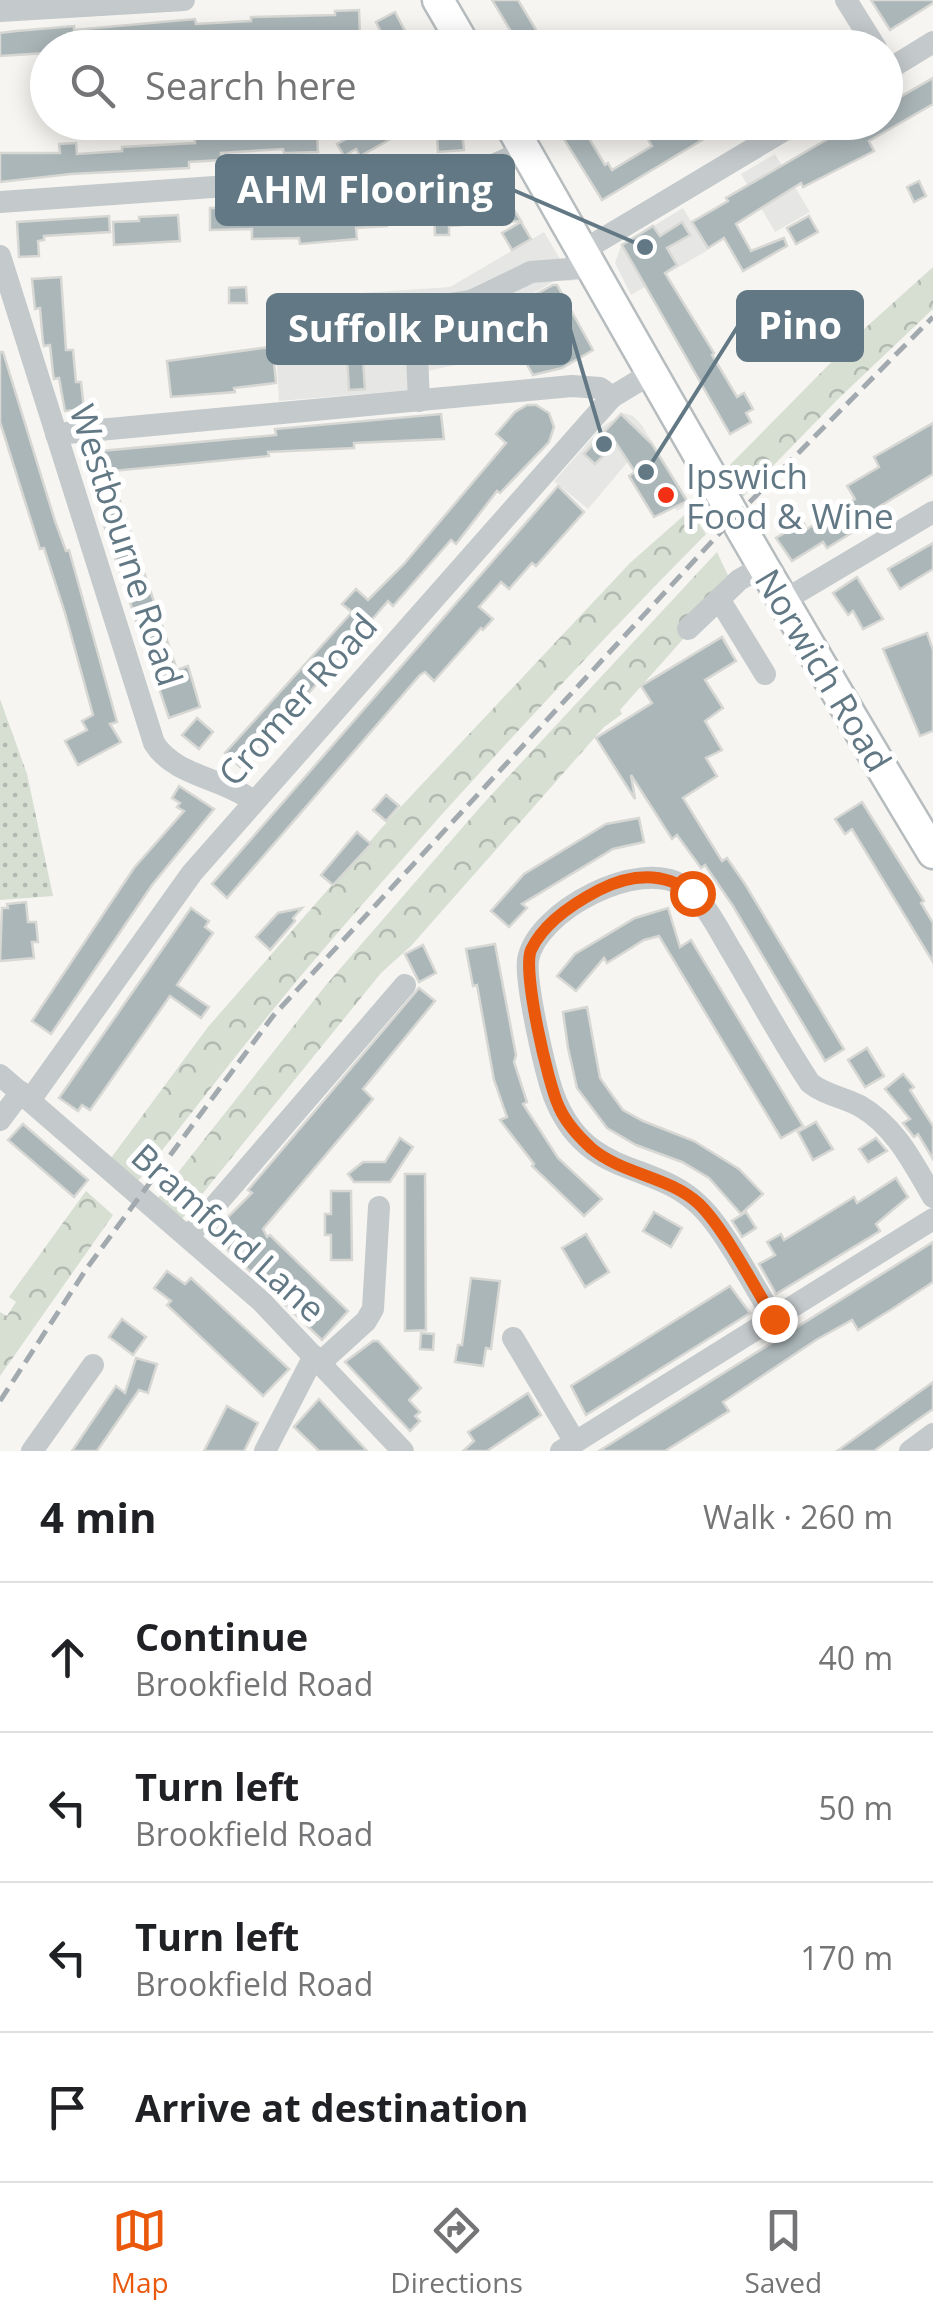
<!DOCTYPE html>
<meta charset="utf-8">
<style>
:root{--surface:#fff;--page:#f6f6f6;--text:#202124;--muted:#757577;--line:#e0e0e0;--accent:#ea580c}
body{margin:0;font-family:"Open Sans",sans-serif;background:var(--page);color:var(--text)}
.stop{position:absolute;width:30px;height:30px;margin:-22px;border:8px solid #ea580c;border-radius:50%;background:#fff}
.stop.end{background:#ea580c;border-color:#fff;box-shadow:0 2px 10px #0008}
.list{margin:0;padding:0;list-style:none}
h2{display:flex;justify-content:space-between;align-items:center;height:130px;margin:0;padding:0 40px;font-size:42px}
h2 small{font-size:32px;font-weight:400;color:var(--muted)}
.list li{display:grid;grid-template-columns:65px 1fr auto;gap:30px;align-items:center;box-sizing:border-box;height:150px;padding:0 40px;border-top:2px solid var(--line)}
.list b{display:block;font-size:38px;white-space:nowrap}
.list p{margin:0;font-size:32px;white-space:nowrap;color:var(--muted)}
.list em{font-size:32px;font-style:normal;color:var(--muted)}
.icon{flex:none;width:55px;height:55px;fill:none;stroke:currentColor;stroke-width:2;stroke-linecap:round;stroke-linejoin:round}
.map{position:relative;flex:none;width:933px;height:1451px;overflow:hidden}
.search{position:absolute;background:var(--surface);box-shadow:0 5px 25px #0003;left:30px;right:30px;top:30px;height:110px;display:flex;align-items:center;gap:25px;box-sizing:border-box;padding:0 35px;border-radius:55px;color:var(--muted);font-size:38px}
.sheet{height:730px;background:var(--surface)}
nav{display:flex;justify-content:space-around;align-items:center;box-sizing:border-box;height:140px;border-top:2px solid var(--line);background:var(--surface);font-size:28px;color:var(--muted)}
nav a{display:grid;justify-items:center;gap:5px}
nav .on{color:var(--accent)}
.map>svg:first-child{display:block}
.built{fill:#e6e7e5}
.forest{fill:url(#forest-crowns)}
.garden{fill:url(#garden-dots)}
.building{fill:#abb6b9;stroke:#d7d7d4;stroke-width:2.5}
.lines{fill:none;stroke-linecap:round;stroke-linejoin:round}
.major-casing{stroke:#b7bcbf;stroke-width:35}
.minor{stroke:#c4c9cb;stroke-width:22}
.major{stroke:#fff;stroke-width:30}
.rail{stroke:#a2aaaf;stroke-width:5;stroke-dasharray:15 8;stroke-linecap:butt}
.route{stroke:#ea580c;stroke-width:12}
.poi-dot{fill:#f33014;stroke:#fff;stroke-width:4}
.labels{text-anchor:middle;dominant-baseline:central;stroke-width:10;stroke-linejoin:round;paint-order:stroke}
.poi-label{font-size:35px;fill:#627985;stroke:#fff;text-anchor:start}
.street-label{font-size:35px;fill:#627985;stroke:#fff}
.leader{fill:none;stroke:#627985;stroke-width:4}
.callout-dot{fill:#627985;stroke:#fff;stroke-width:4}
.callout{fill:#627985;stroke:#627985;stroke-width:4}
.callout-label{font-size:38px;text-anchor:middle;font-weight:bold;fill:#fff}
</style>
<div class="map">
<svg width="933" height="1451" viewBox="0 0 933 1451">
<defs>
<pattern id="forest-crowns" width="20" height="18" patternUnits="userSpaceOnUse" patternTransform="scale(2.5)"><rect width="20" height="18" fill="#d7ded2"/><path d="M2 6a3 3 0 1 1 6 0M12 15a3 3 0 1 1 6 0" fill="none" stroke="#b2b9b0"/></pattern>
<pattern id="garden-dots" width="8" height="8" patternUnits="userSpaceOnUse" patternTransform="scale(2.5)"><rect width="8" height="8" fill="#d7ded2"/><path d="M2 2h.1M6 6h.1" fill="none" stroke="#b2b9b0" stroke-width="1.8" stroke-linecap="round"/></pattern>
</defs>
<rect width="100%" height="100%" fill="#f6f5f1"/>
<g class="built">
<path d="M775,154L810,212L775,232L741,174Z"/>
<path d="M683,208L708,250L631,295L615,263L621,246Z"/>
<path d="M544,232L573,281L556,280L484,322L472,323L478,360L423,372L426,389L279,401L273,299L450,287Z"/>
<path d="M624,413L633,416L641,424L690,503L677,511L641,446L588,509L554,481L603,426Z"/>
</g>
<g class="forest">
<path d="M933,267V309L838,399L737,503L720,475L864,329Z"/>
<path d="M690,510L706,534C565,677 429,825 299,978C244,1044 192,1113 138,1181L111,1158L208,1027L393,815L630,563Z"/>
<path d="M717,552L732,584L620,710L622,714L604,727L411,946L381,973L182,1219L158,1198L326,985L482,805Z"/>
<path d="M86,1191L113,1215L0,1376V1312L7,1316L16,1302L9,1297Z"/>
</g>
<path class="garden" d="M0,699L27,774L53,896L0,900Z"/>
<g class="building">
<path d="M492,0H518L547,48H521Z"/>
<path d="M871,0H933V3L890,30Z"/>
<path d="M359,10L360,35L328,36L329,46L305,45V36L210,45V42L48,48L46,53L0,56V33L16,31L74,26V30L195,19L196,24L251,21V17L335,15V11Z"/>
<path d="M395,12L404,29L417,48H389L376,22Z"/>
<path d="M933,78V104L869,141L874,151L803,187L801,183L736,224L751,251L784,238L787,246L743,271L724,238L708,248L692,222L728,201L726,198L857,122H886V105Z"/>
<path d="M429,122H461L464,150L438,152L437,135Z"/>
<path d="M658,122H732L602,200L562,136L581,125L605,165L608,163L612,170L652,146L647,138L654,134L650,127Z"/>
<path d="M278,123V127L317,126L318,152L284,153L283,149L221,153V160L189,162V168L71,174L0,182V153H60L59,144L76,143L77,154L122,151V147L195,143L194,134L242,130V125Z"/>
<path d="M382,126L389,140L360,156L356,149L344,156L337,144L363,130L366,135Z"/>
<path d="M919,181L926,196L914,202L907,187Z"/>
<path d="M501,188L521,221L496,223L476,189Z"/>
<path d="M467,191L468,214H460L461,225L449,226V235H435L434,215L386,218L387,226L356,228L357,239L300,244L299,238L252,239V229L210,230V208H312L389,201V196Z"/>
<path d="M178,215L180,241L114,245L113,222L139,221V217Z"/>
<path d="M109,216L110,232L44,236V240L38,241L39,256L19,257L17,222Z"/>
<path d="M809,216L818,232L796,244L787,228Z"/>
<path d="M521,222L531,239L512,250L502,233Z"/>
<path d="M682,222L690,235L667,248L677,265L665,273L714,353L712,355L737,397L744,393L753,409L746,413L751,422L730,434L622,245L653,226L660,236Z"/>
<path d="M61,277L66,350H73L76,382H81L84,409L65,411L59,378L54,379L53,373L50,345L44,346L43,342L40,308L35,309L32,279Z"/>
<path d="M553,285H557L593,350L562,368L533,375L525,361L555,344L529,298Z"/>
<path d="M246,287L247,303H229V288Z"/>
<path d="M358,295V301L393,298L398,357L363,360L365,389L349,390L347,356L274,362L276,383L234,388L235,392L171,397L167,361L277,346L276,333L317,329L314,298Z"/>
<path d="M0,352H3L55,521L66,551L69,550L117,722L110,724L121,742L78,765L65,741L87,730L82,721L93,715L65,613L44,548L40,549L0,422Z"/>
<path d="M527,405H536L549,413L554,427L549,442L500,493L497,491L456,544L451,540L393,606L388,601L302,701L240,767L225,753L352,612L342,604L356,589L368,600L404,564L506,443L496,434L515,412Z"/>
<path d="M441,414L444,439L354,443V448L268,452L269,456L92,473L90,452L276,435L275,429Z"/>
<path d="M621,414L652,444L687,501L654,517L629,476L635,472L616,443L595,464L584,454Z"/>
<path d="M933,423V474L849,525L853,532L827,548L823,542L792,561L776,538L803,522L807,529L855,499L847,486L879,467L874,457Z"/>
<path d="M558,486L584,512L536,566L532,563L509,589L501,582L479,607L493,619L483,630L481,628L434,681L425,672L420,675L227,898L212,884Z"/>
<path d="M120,501L177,670L188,666L200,707L169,718L103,522L107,520L104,504Z"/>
<path d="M933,543V569L900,589L888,569Z"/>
<path d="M857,577L883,619L863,629L853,611L848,615L833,593Z"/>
<path d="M927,633L933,650V731L920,736L883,649Z"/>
<path d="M722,637L736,661L705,680L723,708L705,721L722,750L706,758L717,776L683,798L722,861L727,858L745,884L844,1049L825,1061L733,906L705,865L701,868L677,835L672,839L631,775L635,799L596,738L652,703L641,686Z"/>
<path d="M197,718L213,732L199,749L182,735Z"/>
<path d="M179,786L214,809L152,885L51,1034L32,1021L134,868L184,811L177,807L180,803L172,798Z"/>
<path d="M386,795L399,806L386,821L373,810Z"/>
<path d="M862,802L924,901L921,903L933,923V962L852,829L845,834L835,819Z"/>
<path d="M639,818L644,842L613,849L522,904L527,908L509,927L491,911L524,874L606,824Z"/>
<path d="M357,832L371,844L333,885L321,875Z"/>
<path d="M26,902L28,922H36L38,942H32L34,958L0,961L2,908H8L7,904Z"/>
<path d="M191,908L209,921L205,927L213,933L177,985L209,1007L201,1018L170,996L90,1110L82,1105L78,1111L59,1098Z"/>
<path d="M302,908L293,918L295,921L270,950L256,937L278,913Z"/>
<path d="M668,908L680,947L691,940L803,1126L781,1138L659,936L644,940L607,963L604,958L576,991L557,976L575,954L635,918Z"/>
<path d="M495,944L516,1055L514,1062L527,1102L523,1104L558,1158L602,1199L584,1216L532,1166L534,1164L500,1120L507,1117L494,1080L477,985L473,986L466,949Z"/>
<path d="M423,945L436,973L419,982L405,954Z"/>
<path d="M419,988L435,1001L363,1089L373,1099L263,1229L267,1237L270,1235L277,1242L348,1311L322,1340L211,1234L252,1193L248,1190Z"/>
<path d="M587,1007L600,1078L615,1099L623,1110L643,1121L694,1141L739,1169L763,1194L741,1214L709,1178L682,1162L636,1145L607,1128L577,1088L568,1048L563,1012Z"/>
<path d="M867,1048L884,1076L865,1087L848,1060Z"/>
<path d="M903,1074L914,1087L910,1090L933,1126V1159L918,1134L914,1137L903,1123L910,1119L885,1089Z"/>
<path d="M816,1122L833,1149L813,1160L798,1132Z"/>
<path d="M23,1124L88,1180L74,1197L8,1140Z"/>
<path d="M400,1138L413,1147L390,1182H354L348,1174L363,1162H385Z"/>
<path d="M876,1138L887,1151L868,1162L859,1149Z"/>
<path d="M405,1174H425L426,1330L405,1331Z"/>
<path d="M896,1178L908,1197L876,1224L880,1231L776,1294L759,1264L775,1255L767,1242L781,1234L784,1240L854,1197L857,1203Z"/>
<path d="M331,1191H351L352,1260H331V1235H325V1214H331Z"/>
<path d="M654,1212L682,1228L671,1247L643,1231Z"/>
<path d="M746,1212L756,1228L742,1237L732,1221Z"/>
<path d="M586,1234L609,1272L585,1287L562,1248Z"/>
<path d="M933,1242V1282L892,1309L858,1330L852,1320L816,1340L723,1402L729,1411L665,1451H599Z"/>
<path d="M167,1271L185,1284L191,1278L289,1369L263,1396L167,1305L171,1301L154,1288Z"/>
<path d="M471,1278L500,1281L491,1349L486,1348L483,1366L455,1362L458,1345H462Z"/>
<path d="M730,1286L750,1313L586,1415L571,1386Z"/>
<path d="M122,1319L146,1337L133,1355L109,1337Z"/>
<path d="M421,1333L434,1334L433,1350L420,1349Z"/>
<path d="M373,1341H378L421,1388L409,1400L420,1412L415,1416L420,1421L410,1431L345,1362Z"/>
<path d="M136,1358L157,1364L148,1393L139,1390L97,1451H72L116,1386L125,1393Z"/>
<path d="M933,1382V1409L892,1438L874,1451H837Z"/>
<path d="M528,1393L541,1415L487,1451H463L474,1441L468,1432Z"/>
<path d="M319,1399L367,1451H319L294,1427Z"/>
<path d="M227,1406L258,1423L244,1451H204Z"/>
</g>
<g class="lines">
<defs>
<g id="major">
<path d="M438,0L466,48"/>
<path d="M509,122C648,367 787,612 933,853"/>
</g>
</defs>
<use href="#major" class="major-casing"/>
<g class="minor">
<path d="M846,0L876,48"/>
<path d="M0,11L184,0"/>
<path d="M886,71L933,42"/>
<path d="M0,202L486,168L525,151"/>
<path d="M584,250L798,122"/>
<path d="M0,256L154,743C174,776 223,778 253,801"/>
<path d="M419,401L415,309L471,301L531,272L593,267"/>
<path d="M56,434L572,386L600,388L612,397"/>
<path d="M719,599L765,674"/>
<path d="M783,601L933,512"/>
<path d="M688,629L739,580L763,566"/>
<path d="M0,1075L261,1301L403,1451"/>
<path d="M30,1100L192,873L612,397L650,374"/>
<path d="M0,1120L21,1092"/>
<path d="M189,1236L405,985"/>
<path d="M774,1319C755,1288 724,1228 699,1205C652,1160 589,1179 556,1101C546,1078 525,983 528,960C536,911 640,857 683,886C706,902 718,929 732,952C758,996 782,1041 810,1083C825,1095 843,1097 860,1106C896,1127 913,1163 933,1197"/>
<path d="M513,1338L575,1442"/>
<path d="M321,1362L366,1321L373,1309L379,1207"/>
<path d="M32,1451L93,1365"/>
<path d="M265,1451L314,1356"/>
<path d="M561,1451L933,1219"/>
<path d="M910,1451L933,1434"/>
</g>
<use href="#major" class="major"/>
<path class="rail" d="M0,1401L87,1268L273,1016L729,523L933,317"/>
</g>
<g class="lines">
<path class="route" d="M692,893C663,871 631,874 599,890C574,903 543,924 531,950C522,971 548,1084 559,1107C566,1123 578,1136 591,1148C623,1175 669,1176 699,1204C724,1228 755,1288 774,1319"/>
</g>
<circle class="poi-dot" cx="666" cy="495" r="10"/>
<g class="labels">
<g class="poi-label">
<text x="686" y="475">Ipswich<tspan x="686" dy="40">Food &amp; Wine</tspan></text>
</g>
<g class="street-label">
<text transform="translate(127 545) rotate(72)">Westbourne Road</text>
<text transform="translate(824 670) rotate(59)">Norwich Road</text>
<text transform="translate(297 699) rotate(-48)">Cromer Road</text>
<text transform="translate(229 1232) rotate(42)">Bramford Lane</text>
</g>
</g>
<path class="leader" d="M645 247L513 190M646 472L738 326M604 444L570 329"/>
<g class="callout-dot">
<circle cx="645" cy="247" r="10"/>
<circle cx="646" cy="472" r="10"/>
<circle cx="604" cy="444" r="10"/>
</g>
<g class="callout">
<rect x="217" y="156" width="296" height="68" rx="10"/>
<rect x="738" y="292" width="124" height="68" rx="10"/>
<rect x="268" y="295" width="302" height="68" rx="10"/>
</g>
<g class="callout-label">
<text x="365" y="203">AHM Flooring</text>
<text x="800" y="339">Pino</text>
<text x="419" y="342">Suffolk Punch</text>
</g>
</svg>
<div class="stop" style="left:692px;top:893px"></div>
<div class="stop end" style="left:774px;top:1319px"></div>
<div class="search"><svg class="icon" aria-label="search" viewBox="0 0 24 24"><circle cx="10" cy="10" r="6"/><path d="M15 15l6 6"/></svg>Search here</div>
</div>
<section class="sheet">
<h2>4 min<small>Walk · 260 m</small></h2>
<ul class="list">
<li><svg class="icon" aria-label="ahead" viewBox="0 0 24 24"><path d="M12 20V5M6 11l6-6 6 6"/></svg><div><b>Continue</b><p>Brookfield Road</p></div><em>40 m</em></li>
<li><svg class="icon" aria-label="left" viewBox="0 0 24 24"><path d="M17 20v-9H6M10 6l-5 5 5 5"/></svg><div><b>Turn left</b><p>Brookfield Road</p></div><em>50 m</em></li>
<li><svg class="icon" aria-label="left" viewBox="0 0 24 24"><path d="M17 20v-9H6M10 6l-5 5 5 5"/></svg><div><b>Turn left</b><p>Brookfield Road</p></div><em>170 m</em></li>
<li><svg class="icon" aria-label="arrive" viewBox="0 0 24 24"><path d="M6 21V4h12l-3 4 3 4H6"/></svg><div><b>Arrive at destination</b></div></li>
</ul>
</section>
<nav>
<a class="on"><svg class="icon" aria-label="map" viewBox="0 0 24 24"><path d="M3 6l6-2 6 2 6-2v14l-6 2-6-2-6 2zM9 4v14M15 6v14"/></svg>Map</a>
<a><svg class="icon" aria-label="directions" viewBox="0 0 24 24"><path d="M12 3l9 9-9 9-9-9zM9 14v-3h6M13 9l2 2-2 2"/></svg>Directions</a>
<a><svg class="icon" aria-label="saved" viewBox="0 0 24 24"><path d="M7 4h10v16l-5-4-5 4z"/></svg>Saved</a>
</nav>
